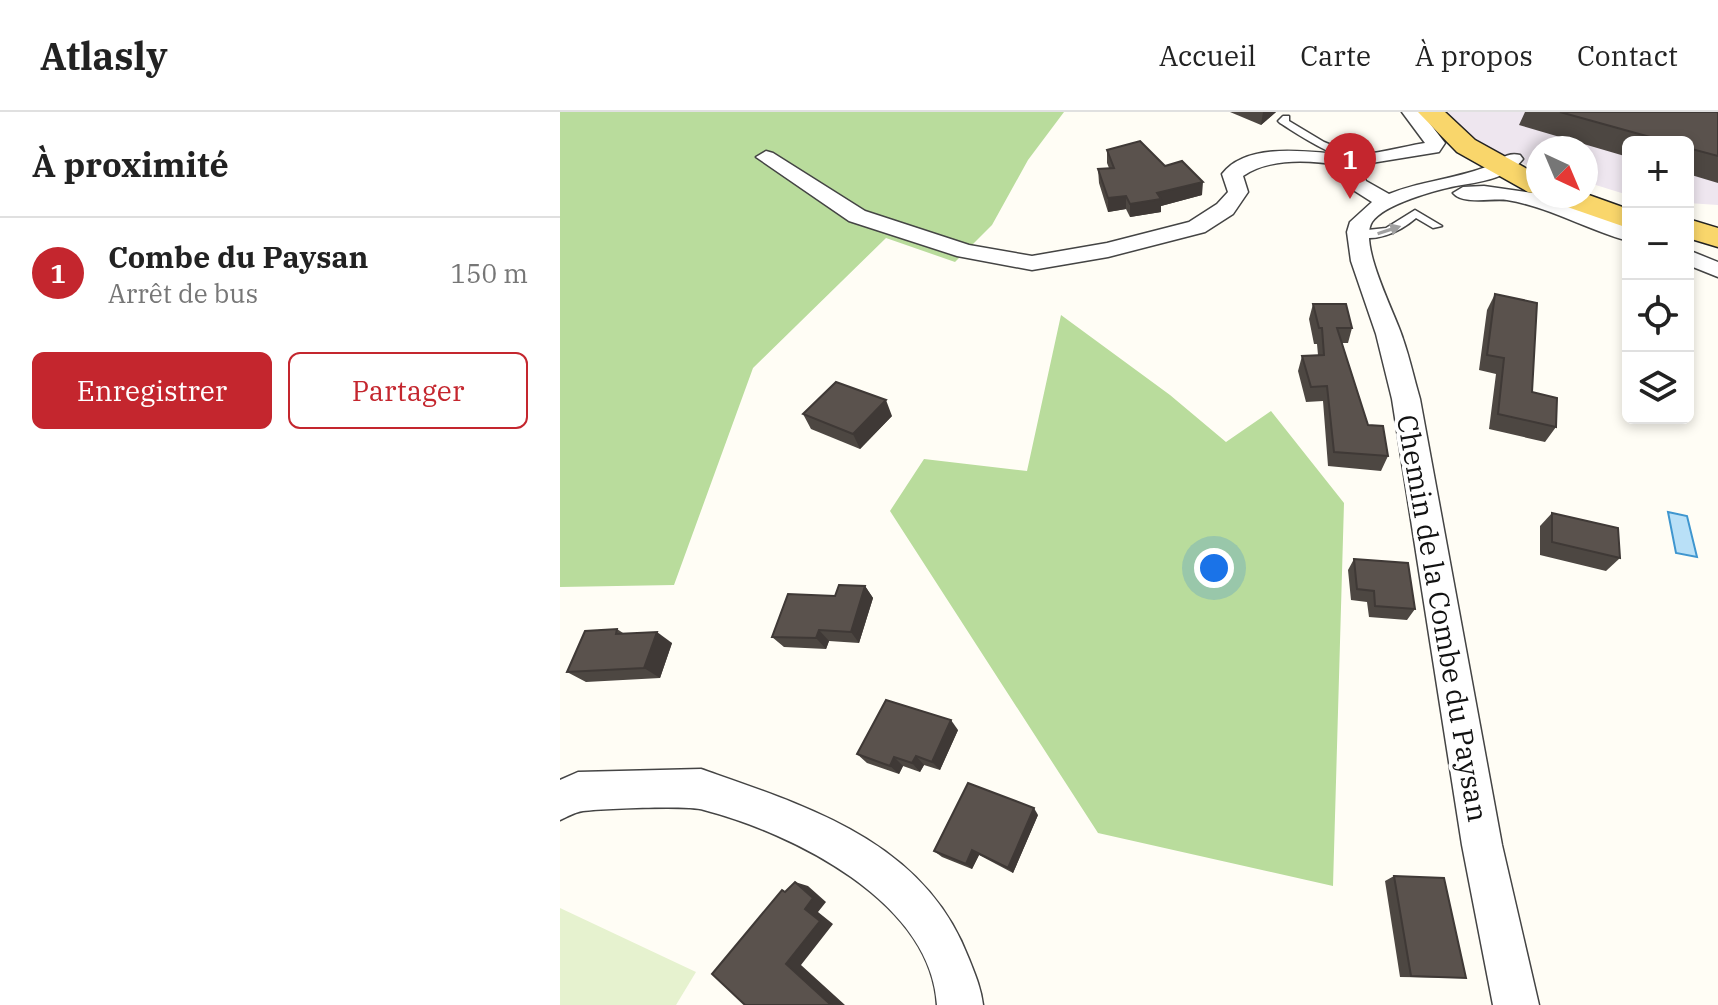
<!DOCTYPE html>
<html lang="fr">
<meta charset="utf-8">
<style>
:root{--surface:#fff;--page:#f2f2f2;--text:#222;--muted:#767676;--line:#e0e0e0;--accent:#c4262e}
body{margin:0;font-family:"IBM Plex Serif",serif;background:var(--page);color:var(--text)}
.controls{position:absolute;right:24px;top:24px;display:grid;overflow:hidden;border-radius:12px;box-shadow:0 4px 12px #0003}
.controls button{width:72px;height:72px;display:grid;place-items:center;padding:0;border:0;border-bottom:2px solid var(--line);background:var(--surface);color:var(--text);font:40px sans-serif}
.compass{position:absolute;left:966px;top:24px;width:72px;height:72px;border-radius:50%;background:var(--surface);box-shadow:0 4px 12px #0003;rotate:136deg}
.you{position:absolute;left:654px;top:456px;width:28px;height:28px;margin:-20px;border:6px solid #fff;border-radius:50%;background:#1a73e8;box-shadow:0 0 0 12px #1a73e833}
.badge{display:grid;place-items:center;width:52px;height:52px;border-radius:50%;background:var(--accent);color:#fff;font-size:26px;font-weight:700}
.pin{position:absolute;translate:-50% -66px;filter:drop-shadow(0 2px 4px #0008)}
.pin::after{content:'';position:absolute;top:42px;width:28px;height:24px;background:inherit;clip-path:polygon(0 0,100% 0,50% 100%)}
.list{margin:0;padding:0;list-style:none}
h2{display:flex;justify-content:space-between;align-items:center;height:104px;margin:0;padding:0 32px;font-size:34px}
h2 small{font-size:26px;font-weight:400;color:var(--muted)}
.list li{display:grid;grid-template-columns:52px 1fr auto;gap:24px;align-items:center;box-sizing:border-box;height:112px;padding:0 32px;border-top:2px solid var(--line)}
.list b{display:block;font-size:30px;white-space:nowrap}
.list p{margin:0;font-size:26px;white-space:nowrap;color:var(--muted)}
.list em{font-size:26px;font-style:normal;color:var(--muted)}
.actions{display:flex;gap:16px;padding:24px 32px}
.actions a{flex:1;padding:18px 0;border:2px solid var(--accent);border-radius:12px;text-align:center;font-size:28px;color:var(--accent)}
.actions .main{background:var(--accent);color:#fff}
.icon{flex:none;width:44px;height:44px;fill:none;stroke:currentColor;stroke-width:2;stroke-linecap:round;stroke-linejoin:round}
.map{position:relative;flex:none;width:1158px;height:893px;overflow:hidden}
header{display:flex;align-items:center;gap:48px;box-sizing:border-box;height:112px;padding:0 40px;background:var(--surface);border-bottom:2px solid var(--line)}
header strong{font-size:38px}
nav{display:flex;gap:44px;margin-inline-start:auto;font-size:28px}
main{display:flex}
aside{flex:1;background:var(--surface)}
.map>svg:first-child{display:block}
.industrial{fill:#eee6ef}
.forest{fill:#b9dc9c}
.pitch{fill:#e6f2cf}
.water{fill:#b9e0f7;stroke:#3f96cf;stroke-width:2}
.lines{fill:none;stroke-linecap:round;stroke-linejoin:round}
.service-casing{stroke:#444;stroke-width:3}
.minor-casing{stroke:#444;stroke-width:3}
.primary-casing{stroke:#222;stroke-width:3}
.service{fill:#fff;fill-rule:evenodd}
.minor{fill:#fff;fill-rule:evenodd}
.primary{fill:#f9d66b;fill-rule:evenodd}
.wall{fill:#4d4742}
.shaded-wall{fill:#3f3936}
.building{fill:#5a524d;stroke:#3f3936;stroke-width:2}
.oneway{fill:#a0a0a0}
.labels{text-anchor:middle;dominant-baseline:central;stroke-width:8;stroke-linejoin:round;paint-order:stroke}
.street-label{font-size:28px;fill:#111;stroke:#fff}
</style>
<header>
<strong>Atlasly</strong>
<nav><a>Accueil</a><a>Carte</a><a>À propos</a><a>Contact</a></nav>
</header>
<main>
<aside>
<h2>À proximité<small></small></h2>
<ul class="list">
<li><span class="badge">1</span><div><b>Combe du Paysan</b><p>Arrêt de bus</p></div><em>150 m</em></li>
</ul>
<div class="actions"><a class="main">Enregistrer</a><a>Partager</a></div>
</aside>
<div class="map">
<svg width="1158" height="893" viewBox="0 0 1158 893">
<rect width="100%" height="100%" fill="#fffdf5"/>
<path class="industrial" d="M879,0H1158V93L1128,91V30H1068V83L1026,70V36H978V56L927,41Z"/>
<g class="forest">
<path d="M0,0H504L468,48L432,113L395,150L326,126L193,256L114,473L0,475Z"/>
<path d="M501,203L610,283L666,330L711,299L784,391L773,774L538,721L330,399L364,347L467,359Z"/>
</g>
<path class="pitch" d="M0,796L136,860L116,893H0Z"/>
<path class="water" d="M1108,400L1127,404L1137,445L1116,441Z"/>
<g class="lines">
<defs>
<g id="service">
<path d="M723,4H729V9L764,30L803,46C786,55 736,21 720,11L718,9Z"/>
<path d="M855,98L882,114L873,116L856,106C840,120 812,133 792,122L798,119L826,116Z"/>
</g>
<g id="minor">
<path d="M842,0H861L885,31L879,40L799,53L806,69L829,82C860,69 895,67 926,55C938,50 946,39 960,43L963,47C948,67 919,70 896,74C876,78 824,92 812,110C798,133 836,203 843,227C850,247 854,267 860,287L942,733L979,893H933L902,733L832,287L816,222L791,149L787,120L790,110L812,90L790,76L779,53C749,48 709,46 683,64L688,80L673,102L645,120L548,145L472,158L397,144L289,109L196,45L206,39L213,41L305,99L409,133L472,144L547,131L629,110L657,92L668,80L662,62C687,29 751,40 786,43C811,44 840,35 865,31Z"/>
<path d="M924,74L973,81L1068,115V129C1027,118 990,95 947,88C932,86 903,93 893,81L903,75Z"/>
<path d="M1128,138L1158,150V165L1128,153Z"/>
<path d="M141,657C249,695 365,730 409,847C415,862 421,876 423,893H377C371,789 232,721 144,698C126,693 45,697 23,699C15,700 7,705 0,708V668L18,660Z"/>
</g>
<g id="primary">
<path d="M858,0H885L915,28L978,63V82L968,80L897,40Z"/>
<path d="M1026,82L1068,97V116L993,90L989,84Z"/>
<path d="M1128,107L1158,116V135L1128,126Z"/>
</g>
</defs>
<use href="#service" class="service-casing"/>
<use href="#minor" class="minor-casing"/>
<use href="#primary" class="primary-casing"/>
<use href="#service" class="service"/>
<use href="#minor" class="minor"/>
<use href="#primary" class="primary"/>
</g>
<g class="wall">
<path d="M670,0H716L701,13Z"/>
<path d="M965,0H1158V71L1128,62V30H1068V45L959,13Z"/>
<path d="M547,38L605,54L642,83L601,94V100L570,105L566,97L548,100L539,71L538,57L549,56L547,51Z"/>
<path d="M935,182L972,280L996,315L985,330L929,317L936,262L919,258L927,198Z"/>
<path d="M753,192L792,216L788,231H782L808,313L828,344L821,359L768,354L763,289L746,290L738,259L742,244L758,243L757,232H754L749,207Z"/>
<path d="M243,302L332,304L300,337L251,317Z"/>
<path d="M992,401L1060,446L1046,459L980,443V414Z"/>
<path d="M794,447L855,497L847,508L809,505L807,490L791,488L788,458Z"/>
<path d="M305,474L313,486L299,531L269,529L266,537L224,535L212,525L275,484Z"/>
<path d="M57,517L63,521L112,531L100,566L26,570L7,560Z"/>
<path d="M398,618L380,658L364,653L360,660L343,654L339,662L307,651L297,642Z"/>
<path d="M478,703L453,761L419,743L412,757L382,745L374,739Z"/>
<path d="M834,764L906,866L840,865L825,769Z"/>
</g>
<g class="shaded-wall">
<path d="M703,0H716L701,13Z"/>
<path d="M643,70L642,83L601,94V100L570,105V92L597,81Z"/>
<path d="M566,84V97L548,100V86Z"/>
<path d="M326,288L332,304L300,337L293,322Z"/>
<path d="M305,474L313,486L299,531L291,520Z"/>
<path d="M259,518L269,529L266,537L256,526Z"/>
<path d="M97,520L112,531L100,566L84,556Z"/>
<path d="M391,608L398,618L380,658L372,650Z"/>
<path d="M356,644L364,653L360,660L352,651Z"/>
<path d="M334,645L343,654L339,662L330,654Z"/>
<path d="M474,696L478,703L453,761L448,756Z"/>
<path d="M412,738L419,743L412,757L406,752Z"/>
<path d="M235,770L248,774L266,790L258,800L273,812L241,853L285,893H271L226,852L245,797Z"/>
</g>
<g class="building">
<path d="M1000,0H1158V44L1128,36V30H1108Z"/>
<path d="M580,29L605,54L622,49L643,70L597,81L601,87L570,92L566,84L548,86L538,57L554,56L547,38Z"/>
<path d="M935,182L977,191L972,280L997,286L996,315L938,302L944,246L927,243Z"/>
<path d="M753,192H786L792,216H777L808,313L823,314L828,344L774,340L767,274L751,275L742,244L764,243L762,216H759Z"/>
<path d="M276,270L326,288L293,322L243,302Z"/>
<path d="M992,401L1058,416L1060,446L992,430Z"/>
<path d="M794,447L848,451L855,497L815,494L814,479L797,477Z"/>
<path d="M279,473L305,474L291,520L259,518L256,526L212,525L228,482L275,484Z"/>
<path d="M57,517L56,522L97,520L84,556L7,560L25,519Z"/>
<path d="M326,588L391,608L372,650L356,644L352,651L334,645L330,654L297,642Z"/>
<path d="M408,671L474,696L448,756L412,738L406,752L374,739Z"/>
<path d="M834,764L884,766L906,866L851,864Z"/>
<path d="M235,770L253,786L245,797L260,809L226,852L271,893H185L152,862L222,778L225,780Z"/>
</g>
<defs><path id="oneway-solid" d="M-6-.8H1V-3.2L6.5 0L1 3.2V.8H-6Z" transform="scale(2)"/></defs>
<use class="oneway" href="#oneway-solid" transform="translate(829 118) rotate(-18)"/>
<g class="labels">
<g class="street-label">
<text transform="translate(883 506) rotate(80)">Chemin de la Combe du Paysan</text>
</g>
</g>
</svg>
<div class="controls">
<button>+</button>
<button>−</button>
<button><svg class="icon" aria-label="locate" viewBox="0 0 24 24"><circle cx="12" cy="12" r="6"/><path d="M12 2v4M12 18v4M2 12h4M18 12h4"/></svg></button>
<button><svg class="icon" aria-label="layers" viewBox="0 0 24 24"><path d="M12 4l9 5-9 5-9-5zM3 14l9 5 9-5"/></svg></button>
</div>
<svg class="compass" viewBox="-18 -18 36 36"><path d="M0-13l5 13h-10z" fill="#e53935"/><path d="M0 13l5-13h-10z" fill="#767676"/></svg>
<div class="you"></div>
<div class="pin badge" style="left:790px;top:87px">1</div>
</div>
</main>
